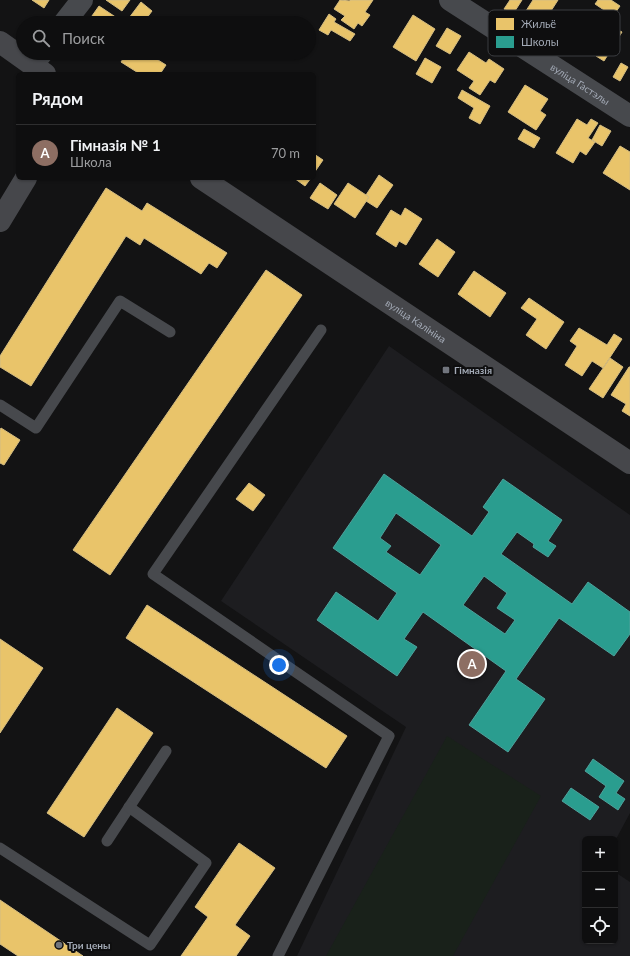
<!DOCTYPE html>
<html lang="ru">
<meta charset="utf-8">
<style>
:root{--surface:#0e0e0f;--page:#171718;--text:#f1f3f6;--muted:#9b9c9e;--line:#2e2e2f;--accent:#71757d}
body{margin:0;font-family:Lato,sans-serif;background:var(--page);color:var(--text)}
.controls{position:absolute;right:12px;bottom:12px;display:grid;overflow:hidden;border-radius:6px;box-shadow:0 1px 3px #0004}
.controls button{width:36px;height:36px;display:grid;place-items:center;padding:0;border:0;border-bottom:1px solid var(--line);background:var(--surface);color:var(--text);font:20px sans-serif}
.you{position:absolute;left:279px;top:665px;width:14px;height:14px;margin:-10px;border:3px solid #fff;border-radius:50%;background:#1a73e8;box-shadow:0 0 0 6px #1a73e833}
.badge{display:grid;place-items:center;width:26px;height:26px;border-radius:50%;background:var(--accent);color:#fff;font-size:13px;font-weight:700}
.pin{position:absolute;translate:-50% -50%;border:2px solid #fff;box-shadow:0 1px 4px #0006}
.list{margin:0;padding:0;list-style:none}
h2{display:flex;justify-content:space-between;align-items:center;height:52px;margin:0;padding:0 16px;font-size:17px}
h2 small{font-size:13px;font-weight:400;color:var(--muted)}
.list li{display:grid;grid-template-columns:26px 1fr auto;gap:12px;align-items:center;box-sizing:border-box;height:56px;padding:0 16px;border-top:1px solid var(--line)}
.list b{display:block;font-size:15px;white-space:nowrap}
.list p{margin:0;font-size:13px;white-space:nowrap;color:var(--muted)}
.list em{font-size:13px;font-style:normal;color:var(--muted)}
.icon{flex:none;width:22px;height:22px;fill:none;stroke:currentColor;stroke-width:2;stroke-linecap:round;stroke-linejoin:round}
.map{position:relative;flex:none;width:630px;height:956px;overflow:hidden}
.search{position:absolute;background:var(--surface);box-shadow:0 1px 3px #0004;left:16px;top:16px;width:300px;height:44px;display:flex;align-items:center;gap:10px;box-sizing:border-box;padding:0 14px;border-radius:22px;color:var(--muted);font-size:15px}
.panel{position:absolute;background:var(--surface);box-shadow:0 1px 3px #0004;left:16px;top:72px;width:300px;height:108px;border-radius:6px}
.map>svg:first-child{display:block}
.built{fill:#1d1d20}
.green{fill:#19211a}
.homes{fill:#e9c46a;stroke:#d4bc81}
.schools{fill:#2a9d8f;stroke:#4ea19b;fill-rule:evenodd}
.lines{fill:none;stroke-linecap:round;stroke-linejoin:round}
.lane{stroke:#47494d;stroke-width:11}
.street{stroke:#47494d;stroke-width:22}
.secondary{stroke:#46474b;stroke-width:22}
.poi-dot{fill:#71757d;stroke:#0e0e0f;stroke-width:1.5}
.labels{text-anchor:middle;dominant-baseline:central;stroke-width:4;stroke-linejoin:round;paint-order:stroke}
.street-label{font-size:10px;fill:#a3aab6;stroke:#0e0e0f}
.poi-label{font-size:10px;font-weight:bold;fill:#a3aab6;stroke:#0e0e0f;text-anchor:start}
.key{fill:#0e0e0f;stroke:#3b3d41;stroke-width:1}
.key-label{font-size:11px;fill:#a3aab6}
</style>
<div class="map">
<svg width="630" height="956" viewBox="0 0 630 956">
<rect width="100%" height="100%" fill="#131314"/>
<path class="built" d="M389,346L630,515V813L615,841V839H585V941H615V872L630,882V956H297L406,727L221,601Z"/>
<path class="green" d="M447,736L541,796L453,956H326Z"/>
<g class="homes">
<path d="M32,0H49L44,8Z"/>
<path d="M106,0H130L122,11Z"/>
<path d="M340,0L350,1V0H373L365,12L370,15L362,26L358,23L354,29L341,20L345,16L334,9Z"/>
<path d="M510,0H522L513,14L504,9Z"/>
<path d="M533,0H558L542,25L524,14Z"/>
<path d="M598,0H611L620,6L613,16L595,4Z"/>
<path d="M141,2L152,11L143,23H135L129,18Z"/>
<path d="M99,6L123,22L122,23H87Z"/>
<path d="M329,14L336,19L334,22L355,34L350,41L331,30L328,35L319,30Z"/>
<path d="M413,15L435,29L416,61L393,47Z"/>
<path d="M447,28L461,36L450,54L436,46Z"/>
<path d="M614,28L622,32L604,61L596,56Z"/>
<path d="M469,52L486,63L489,59L504,69L495,83L490,80L480,95L469,88L474,81L457,70Z"/>
<path d="M127,53H147L166,65L160,74H140L121,62Z"/>
<path d="M425,58L441,67L432,83L416,74Z"/>
<path d="M621,63L628,67L620,81L613,77Z"/>
<path d="M525,85L548,99L540,111L546,115L536,130L508,112Z"/>
<path d="M462,90L490,106L480,124L469,118L474,108L458,98Z"/>
<path d="M577,119L587,125L591,119L598,123L588,138L595,142L586,155L580,151L573,163L556,153Z"/>
<path d="M600,125L611,131L602,146L592,140Z"/>
<path d="M524,129L540,138L534,148L518,139Z"/>
<path d="M620,146L630,152V190L603,173Z"/>
<path d="M314,154L323,160L314,173Z"/>
<path d="M379,175L393,185L377,208L366,201L369,197L366,195Z"/>
<path d="M294,178H311L305,186Z"/>
<path d="M320,183L337,195L328,209L310,198Z"/>
<path d="M348,183L369,197L355,218L334,204Z"/>
<path d="M106,188L142,211L147,203L227,253L217,268L209,263L201,274L144,238L140,245L126,236L31,386L0,367V356Z"/>
<path d="M405,208L422,219L406,245L399,241L396,247L376,234L391,210L401,216Z"/>
<path d="M437,239L455,252L438,277L419,264Z"/>
<path d="M266,270L302,295L110,575L73,550Z"/>
<path d="M474,271L506,293L490,317L458,294Z"/>
<path d="M529,298L564,322L546,349L526,335L537,319L521,308Z"/>
<path d="M579,328L607,345L614,334L622,339L603,368L592,361L582,376L565,365L577,346L570,341Z"/>
<path d="M610,358L623,367L603,398L589,389Z"/>
<path d="M629,367H630V416L622,411L626,404L611,395Z"/>
<path d="M1,428L20,440L4,465L0,463V430Z"/>
<path d="M249,483L265,495L253,511L236,499Z"/>
<path d="M147,605L347,736L326,768L126,638Z"/>
<path d="M0,639L43,668L0,733Z"/>
<path d="M117,708L153,733L84,837L47,813Z"/>
<path d="M239,843L275,868L235,925L250,936L236,956H181L208,917L195,907Z"/>
<path d="M0,900L83,956H18L0,944Z"/>
</g>
<g class="schools">
<path d="M384,474L472,536L489,512L483,507L503,479L562,520L548,541L556,546L548,557L533,547L534,544L517,532L501,554L572,604L588,582L630,612V634L614,656L559,618L516,679L545,699L508,752L469,725L506,671L423,612L404,639L417,647L397,676L317,620L336,592L378,621L397,593L333,548ZM396,513L441,545L420,575L386,552L391,546L380,538ZM484,576L507,593L497,608L515,620L505,634L463,605Z"/>
<path d="M593,759L624,781L616,793L625,799L618,810L599,797L606,786L585,771Z"/>
<path d="M571,788L599,807L590,820L562,801Z"/>
</g>
<g class="lines">
<g class="lane">
<path d="M0,405L36,428L120,301L170,332"/>
<path d="M107,841L166,751"/>
<path d="M0,848L150,945L206,863L129,807"/>
<path d="M278,956L389,736L153,574L321,330"/>
</g>
<g class="street">
<path id="s1" d="M450,0L630,116"/>
<path d="M64,23L82,0"/>
<path d="M32,65L42,53"/>
</g>
<g class="secondary">
<path d="M0,42L45,74"/>
<path id="s2" d="M201,178L630,463"/>
<path d="M0,221L26,178"/>
</g>
</g>
<g class="poi-dot">
<rect x="442" y="366" width="8" height="8" rx="2"/>
<circle cx="59" cy="945" r="4"/>
</g>
<g class="labels">
<g class="street-label">
<text stroke="none"><textPath href="#s1" startOffset="155">вуліца Гастэлы</textPath></text>
<text stroke="none"><textPath href="#s2" startOffset="258">вуліца Калініна</textPath></text>
</g>
<g class="poi-label">
<text x="454" y="370">Гімназія</text>
<text x="67" y="945">Три цены</text>
</g>
</g>
<rect x="488" y="10" width="132" height="46" rx="6" class="key"/>
<rect x="496" y="18" width="18" height="12" fill="#e9c46a"/>
<rect x="496" y="36" width="18" height="12" fill="#2a9d8f"/>
<g class="key-label">
<text x="521" y="28">Жильё</text>
<text x="521" y="46">Школы</text>
</g>
</svg>
<div class="controls">
<button>+</button>
<button>−</button>
<button><svg class="icon" aria-label="locate" viewBox="0 0 24 24"><circle cx="12" cy="12" r="6"/><path d="M12 2v4M12 18v4M2 12h4M18 12h4"/></svg></button>
</div>
<div class="you"></div>
<div class="pin badge" style="left:472px;top:664px;background:#8d6e63">A</div>
<div class="search"><svg class="icon" aria-label="search" viewBox="0 0 24 24"><circle cx="10" cy="10" r="6"/><path d="M15 15l6 6"/></svg>Поиск</div>
<section class="panel">
<h2>Рядом<small></small></h2>
<ul class="list">
<li><span class="badge" style="background:#8d6e63">A</span><div><b>Гімназія № 1</b><p>Школа</p></div><em>70 m</em></li>
</ul>
</section>
</div>
